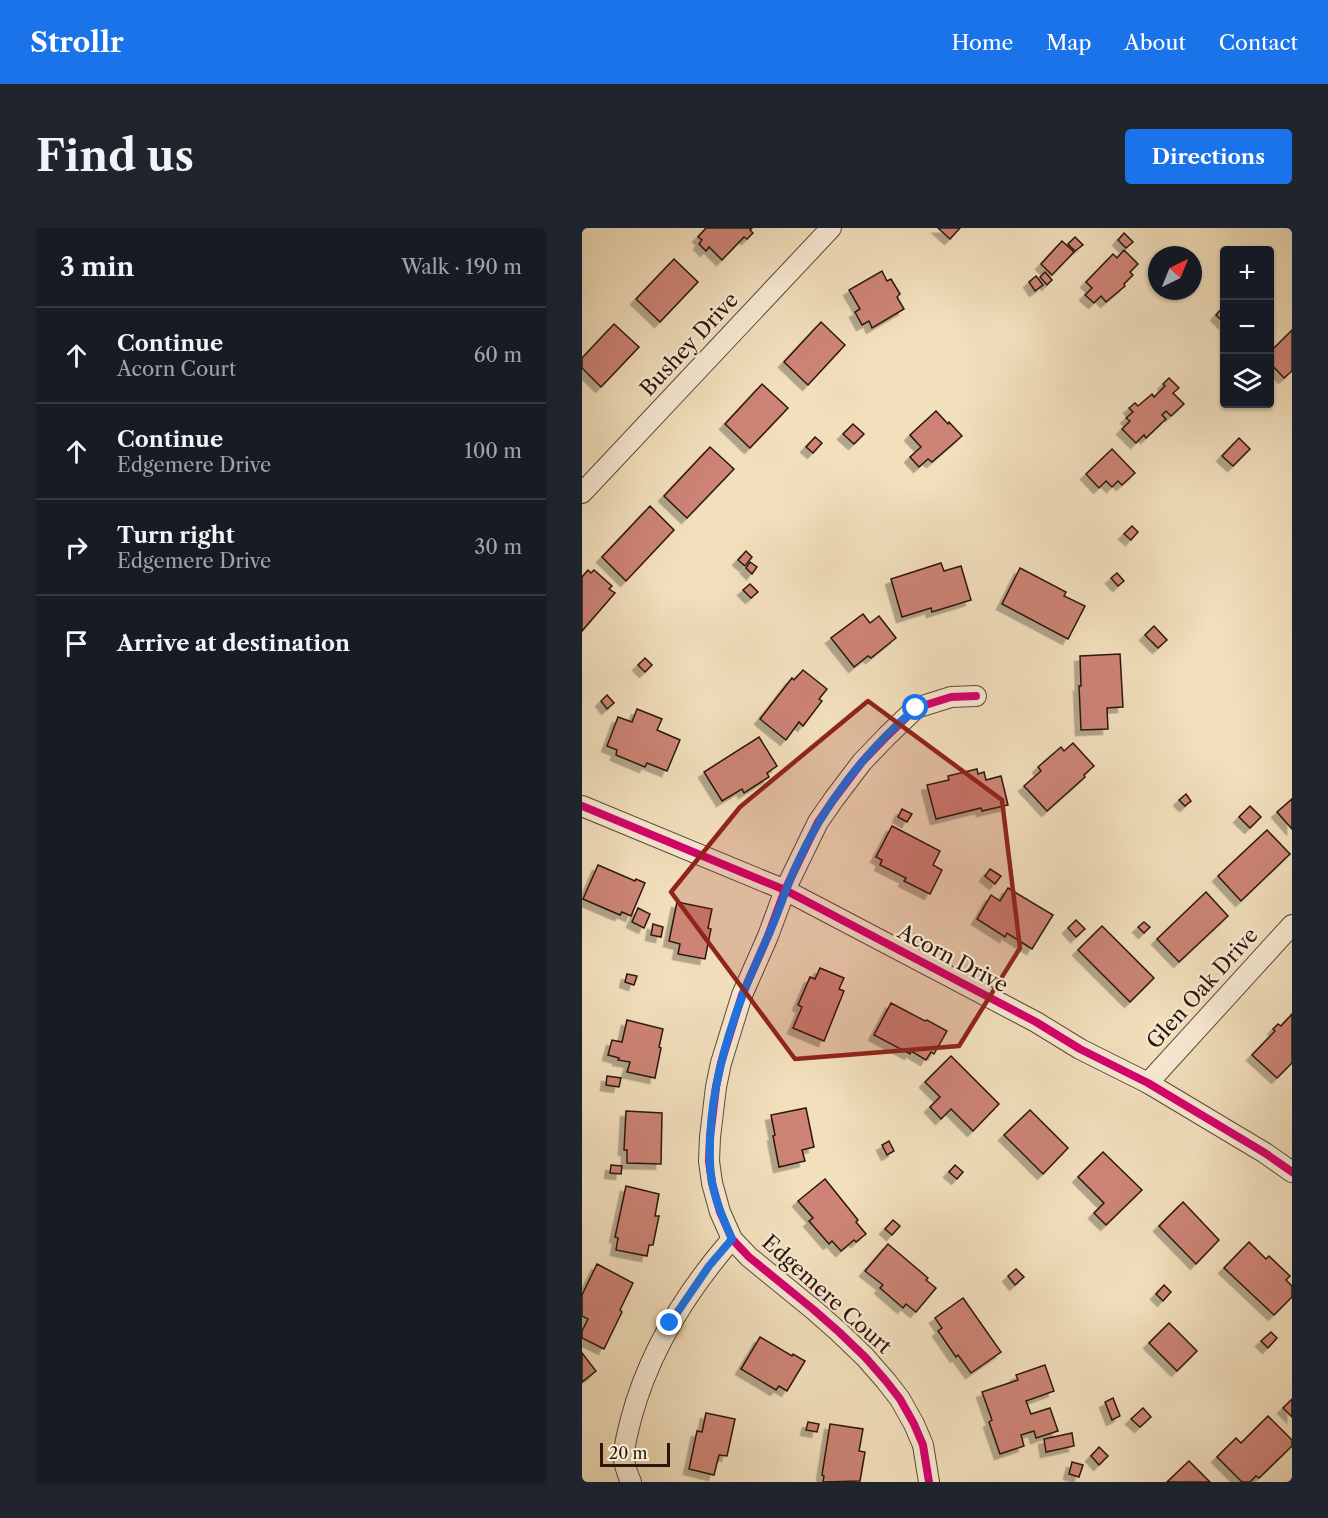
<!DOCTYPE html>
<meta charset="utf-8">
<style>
:root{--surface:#171b24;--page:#20242c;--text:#f1f3f6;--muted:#9ea1a6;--line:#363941;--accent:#1a73e8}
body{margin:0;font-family:"Libre Caslon Text",serif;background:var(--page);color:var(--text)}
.controls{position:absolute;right:18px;top:18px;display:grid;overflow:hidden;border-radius:6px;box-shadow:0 2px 4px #0004}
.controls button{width:54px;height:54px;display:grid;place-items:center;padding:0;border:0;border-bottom:2px solid var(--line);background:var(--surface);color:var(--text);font:30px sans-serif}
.compass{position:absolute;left:566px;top:18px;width:54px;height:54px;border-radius:50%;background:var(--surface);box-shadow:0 2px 4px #0004;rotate:43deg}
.scale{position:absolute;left:18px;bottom:15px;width:70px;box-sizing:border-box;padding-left:6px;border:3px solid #2c150c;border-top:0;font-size:16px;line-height:21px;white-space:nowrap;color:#2c150c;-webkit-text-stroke:4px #f7ead3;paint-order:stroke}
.stop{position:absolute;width:18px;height:18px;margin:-14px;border:4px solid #1a73e8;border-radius:50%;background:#fff}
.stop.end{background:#1a73e8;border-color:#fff;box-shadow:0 2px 6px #0008}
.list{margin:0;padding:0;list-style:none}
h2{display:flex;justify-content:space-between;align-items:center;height:78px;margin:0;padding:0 24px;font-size:26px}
h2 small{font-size:20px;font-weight:400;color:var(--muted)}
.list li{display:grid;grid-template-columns:39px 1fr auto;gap:18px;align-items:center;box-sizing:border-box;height:96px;padding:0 24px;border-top:2px solid var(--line)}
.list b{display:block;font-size:22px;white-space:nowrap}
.list p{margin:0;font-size:20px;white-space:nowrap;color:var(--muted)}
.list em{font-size:20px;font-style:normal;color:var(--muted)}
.icon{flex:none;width:33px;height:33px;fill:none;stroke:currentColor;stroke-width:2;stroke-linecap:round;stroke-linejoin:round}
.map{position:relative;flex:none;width:710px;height:1254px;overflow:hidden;border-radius:6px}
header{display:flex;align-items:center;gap:36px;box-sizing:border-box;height:84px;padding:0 30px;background:var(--accent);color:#fff}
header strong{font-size:28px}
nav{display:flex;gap:33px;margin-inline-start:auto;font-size:21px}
.intro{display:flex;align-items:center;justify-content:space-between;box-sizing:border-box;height:144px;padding:0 36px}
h1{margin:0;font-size:42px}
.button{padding:15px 27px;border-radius:6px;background:var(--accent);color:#fff;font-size:21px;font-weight:700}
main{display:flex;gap:36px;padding:0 36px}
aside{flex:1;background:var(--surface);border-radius:6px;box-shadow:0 2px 4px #0004}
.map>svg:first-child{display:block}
.building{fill:#cd8476;stroke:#2c150c;stroke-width:1.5;filter:url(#shadow)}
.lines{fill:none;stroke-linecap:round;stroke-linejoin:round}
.street-casing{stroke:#5e4838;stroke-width:22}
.street{stroke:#f7ead3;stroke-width:20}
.cycleway-casing{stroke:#f7ead3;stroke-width:11}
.cycleway{stroke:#d6006c;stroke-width:8}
.route{stroke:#1a73e8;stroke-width:8}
.marked{fill:#8f2418;fill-opacity:0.2;stroke:#8f2418;stroke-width:4.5;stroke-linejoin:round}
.labels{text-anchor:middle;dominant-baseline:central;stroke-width:4.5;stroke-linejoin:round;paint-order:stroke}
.street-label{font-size:21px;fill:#2c150c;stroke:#f7ead3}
</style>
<header>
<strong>Strollr</strong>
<nav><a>Home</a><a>Map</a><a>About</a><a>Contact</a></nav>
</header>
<div class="intro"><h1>Find us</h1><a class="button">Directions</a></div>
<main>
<aside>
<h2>3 min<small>Walk · 190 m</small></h2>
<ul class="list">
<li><svg class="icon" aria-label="ahead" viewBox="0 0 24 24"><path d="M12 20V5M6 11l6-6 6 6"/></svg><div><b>Continue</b><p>Acorn Court</p></div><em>60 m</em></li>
<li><svg class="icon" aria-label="ahead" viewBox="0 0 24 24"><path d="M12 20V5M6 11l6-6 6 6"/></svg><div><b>Continue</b><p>Edgemere Drive</p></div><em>100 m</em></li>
<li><svg class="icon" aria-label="right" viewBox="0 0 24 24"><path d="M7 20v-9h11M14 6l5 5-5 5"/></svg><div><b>Turn right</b><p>Edgemere Drive</p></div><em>30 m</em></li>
<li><svg class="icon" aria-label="arrive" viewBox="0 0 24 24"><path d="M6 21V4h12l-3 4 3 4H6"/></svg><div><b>Arrive at destination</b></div></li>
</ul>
</aside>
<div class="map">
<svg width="710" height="1254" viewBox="0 0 710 1254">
<defs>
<filter id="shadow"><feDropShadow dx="-5.5" dy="5.5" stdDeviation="0" flood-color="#0004"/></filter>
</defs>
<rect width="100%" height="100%" fill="#f2dfbc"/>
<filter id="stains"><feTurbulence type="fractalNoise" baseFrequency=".00333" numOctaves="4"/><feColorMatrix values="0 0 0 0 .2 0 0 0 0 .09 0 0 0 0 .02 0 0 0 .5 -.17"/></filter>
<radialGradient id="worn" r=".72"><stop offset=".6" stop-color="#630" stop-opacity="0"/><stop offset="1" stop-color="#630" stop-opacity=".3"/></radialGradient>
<g class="building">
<path d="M124,0H170L168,2L171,5L165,11L162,9L140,32L127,19L124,23L117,16L120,12L116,9Z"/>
<path d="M356,0H378L368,11Z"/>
<path d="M542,5L551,14L544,20L536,12Z"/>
<path d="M493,9L501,17L493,23L486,16Z"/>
<path d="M480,13L492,24L470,47L459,36Z"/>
<path d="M542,22L556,36L548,44L551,47L542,56L543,58L524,74L519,68L512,75L503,67L510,60L504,54L531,26L535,30Z"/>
<path d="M92,31L116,54L78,94L54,71Z"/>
<path d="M300,43L305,53L309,51L318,66L315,69L322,81L290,100L287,93L280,97L273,84L278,81L267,62Z"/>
<path d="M463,44L470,52L465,57L458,49Z"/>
<path d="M454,48L461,57L453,63L447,54Z"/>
<path d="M642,78V95L634,87Z"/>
<path d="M239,94L263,117L226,157L202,134Z"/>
<path d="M32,96L57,119L19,159L0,140V130Z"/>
<path d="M710,102V143L702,150L688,135V124Z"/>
<path d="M587,150L597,160L591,165L602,176L589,188L584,183L580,187L584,191L564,210L562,207L554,215L540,201L548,193L544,190L551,184L547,180L553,175L556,178L570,166L572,169L583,158L581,156Z"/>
<path d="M180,156L206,180L168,220L143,196Z"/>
<path d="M354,183L366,196L367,194L380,208L350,234L346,231L337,239L328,229L339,219L328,207Z"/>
<path d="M271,196L282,206L272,216L261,206Z"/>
<path d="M233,209L240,215L231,225L224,219Z"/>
<path d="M657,210L668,221L651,238L640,228Z"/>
<path d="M128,219L152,241L105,290L82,268Z"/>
<path d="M530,221L553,245L540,257L536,253L530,259L524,253L517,260L504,246Z"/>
<path d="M68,278L92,302L44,353L20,329Z"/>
<path d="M550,298L556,304L549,312L542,306Z"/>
<path d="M164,323L170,329L163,338L156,332Z"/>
<path d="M168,334L175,339L170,346L164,340Z"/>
<path d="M359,335L362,343L379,338L389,372L350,384L349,380L320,389L309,351Z"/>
<path d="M438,340L484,364L482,368L503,378L486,411L420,376Z"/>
<path d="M6,342L9,345L12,342L30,358L27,361L33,365L0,403V349Z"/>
<path d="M535,345L542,353L536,358L529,350Z"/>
<path d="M168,356L176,364L169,370L161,362Z"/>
<path d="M281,386L288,395L297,388L314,410L289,430L286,428L272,439L249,410Z"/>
<path d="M572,398L585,412L576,420L563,407Z"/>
<path d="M538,426L541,479L525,480L526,501L499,502L497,458H499L498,428Z"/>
<path d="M63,430L70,437L63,444L56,437Z"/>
<path d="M221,442L245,461L237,471L240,473L221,498L217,494L204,512L178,491L210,450L212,452Z"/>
<path d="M25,467L32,475L25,481L19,473Z"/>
<path d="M55,481L80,491L75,502L98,512L85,543L65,535L63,539L34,527L35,522L25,518L36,489L50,494Z"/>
<path d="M177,509L195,538L185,545L187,549L162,565L160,561L140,573L122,544Z"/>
<path d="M491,515L512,538L502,547L503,549L465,583L442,558L459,543L456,539L479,519L482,523Z"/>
<path d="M395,541L396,546L402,544L404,552L419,548L426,577L400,583L399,580L354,591L345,557L367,552L366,548Z"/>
<path d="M604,566L609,573L603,578L597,572Z"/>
<path d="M710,571V601L695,584Z"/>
<path d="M668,578L679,589L668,600L657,589Z"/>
<path d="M320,581L330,586L325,594L316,589Z"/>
<path d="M310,598L358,623L351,637L360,642L348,666L322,653L324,650L298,637L300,632L294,629Z"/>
<path d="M685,602L708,626L659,673L636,648Z"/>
<path d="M16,637L53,653L54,651L63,655L49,688L40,684L38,687L1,671Z"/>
<path d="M408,641L419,648L413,656L403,648Z"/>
<path d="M426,660L471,687L450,721L425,705L423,709L395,691L409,667L418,673Z"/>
<path d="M624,664L646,688L597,734L575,711Z"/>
<path d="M95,674L130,681L126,700L129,701L123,731L96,726L98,716L87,713Z"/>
<path d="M56,680L68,686L62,700L50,694Z"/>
<path d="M494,692L503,701L494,709L486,700Z"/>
<path d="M562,694L568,699L562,705L556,699Z"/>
<path d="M71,696L81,699L79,709L69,707Z"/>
<path d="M520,698L572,750L548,774L496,722Z"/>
<path d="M238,740L262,750L257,761L262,763L242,813L211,800L220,779L216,777L228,749L233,751Z"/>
<path d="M45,746L55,748L52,757L43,754Z"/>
<path d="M309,775L343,793L345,792L365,803L352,826L349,824L344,832L329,823L328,826L292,807Z"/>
<path d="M710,786V835L695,850L670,827L693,803L691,801L696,796L699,798Z"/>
<path d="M45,792L81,801L77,819L79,820L73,850L45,844L48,834L36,832L37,830L26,827L30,812L40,814Z"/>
<path d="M369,828L417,876L391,903L369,881L359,891L348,879L358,869L343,854Z"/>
<path d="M25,848L39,850L37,859L24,857Z"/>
<path d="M224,880L232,919L220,922L223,933L197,939L191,908L193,907L189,887Z"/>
<path d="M448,882L486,920L461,946L422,907Z"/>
<path d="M44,883L80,885L79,936L45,935V922H42Z"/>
<path d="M307,913L312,923L305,927L300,917Z"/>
<path d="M521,924L560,962L524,997L512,985L522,975L496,949Z"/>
<path d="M29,937L40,938L39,946L28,945Z"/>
<path d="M373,937L381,944L375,951L367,944Z"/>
<path d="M243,951L276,992L274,994L284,1006L274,1014L272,1012L259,1023L250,1013L247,1016L227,993L231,990L216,973Z"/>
<path d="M44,958L77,966L73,988H77L71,1017H67L65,1028L34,1022L36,1010L33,1009Z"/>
<path d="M601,974L637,1012L614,1036L577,998Z"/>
<path d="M311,992L318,998L310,1007L303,1001Z"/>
<path d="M667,1014L684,1031L687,1028L708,1048L704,1052L710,1058V1069L692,1087L642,1040Z"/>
<path d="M306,1016L346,1050L344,1052L354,1060L334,1084L324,1076L321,1080L298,1060L301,1057L283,1043Z"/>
<path d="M15,1036L51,1055L38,1082L40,1084L22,1121L0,1110V1103L6,1091L0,1088V1067Z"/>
<path d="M434,1041L442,1049L433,1057L426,1048Z"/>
<path d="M582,1057L589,1064L581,1073L574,1066Z"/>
<path d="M381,1070L419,1124L389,1145L376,1127L374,1129L356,1103L360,1100L353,1090Z"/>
<path d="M587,1095L615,1123L595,1143L567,1115Z"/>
<path d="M689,1104L695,1110L686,1120L679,1113Z"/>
<path d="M178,1109L210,1128L211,1126L223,1133L205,1163L197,1158L194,1162L159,1141Z"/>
<path d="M0,1125L14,1143L0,1154Z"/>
<path d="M463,1137L472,1163L444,1173L449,1186L468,1180L476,1203L454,1210L452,1203L439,1207L442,1218L418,1226L407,1194L410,1192L400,1164L436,1152L434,1147Z"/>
<path d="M531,1170L538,1188L530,1192L523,1174Z"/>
<path d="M710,1171V1189L701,1180Z"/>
<path d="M561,1180L569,1189L558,1199L549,1191Z"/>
<path d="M124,1185L153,1191L145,1228L137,1227L132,1247L107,1241L115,1203L120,1204Z"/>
<path d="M686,1188L710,1212V1218L677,1250L674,1248L668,1254H660L635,1229L654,1210L659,1215Z"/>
<path d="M226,1194L237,1196L235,1204L224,1202Z"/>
<path d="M248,1196L281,1201L277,1223L283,1224L278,1253L241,1254L242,1248L240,1247Z"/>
<path d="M490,1205L492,1218L464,1224L462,1211Z"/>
<path d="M517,1219L526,1228L517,1237L509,1228Z"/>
<path d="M607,1233L628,1254H585Z"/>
<path d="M490,1234L501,1237L497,1249L487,1246Z"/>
</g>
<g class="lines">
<defs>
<g id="street">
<path d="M0,265L249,0"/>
<path d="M0,578L203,662L454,794L498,821L566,855L683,925L710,944"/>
<path d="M566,855L710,697"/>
<path d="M49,1254C46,1247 43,1240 42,1232C41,1219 46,1204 49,1191C67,1123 104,1064 150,1011"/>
<path d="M347,1254L341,1217L332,1196L318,1171L304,1153L283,1129L257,1104L232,1082L167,1029L150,1011L138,984L130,955L127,933L128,909L134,859L139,835L160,767L186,708L203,662L236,594L252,571L280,534L305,508L334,480L369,469L394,468"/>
</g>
</defs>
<use href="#street" class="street-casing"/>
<use href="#street" class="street"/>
<defs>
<g id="cycleway">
<path d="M0,578L203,662L454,794L498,821L566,855L683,925L710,944"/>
<path d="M347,1254L341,1217L332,1196L318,1171L304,1153L283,1129L257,1104L232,1082L167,1029L150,1011L138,984L130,955L127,933L128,909L134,859L139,835L160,767L186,708L203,662L236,594L252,571L280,534L305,508L334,480L369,469L394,468"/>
</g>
</defs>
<use href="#cycleway" class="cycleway-casing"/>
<use href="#cycleway" class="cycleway"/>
</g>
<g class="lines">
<path class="route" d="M88,1095L127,1038L150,1011C139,986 128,961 128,933C126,879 141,819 160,769C167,749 177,730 185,710C196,687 203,662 214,638C241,578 283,523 334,480"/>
</g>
<path class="marked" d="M286,473L420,572L438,720L377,818L213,831L89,664L158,579Z"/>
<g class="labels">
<g class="street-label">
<text transform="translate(107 116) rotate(-47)">Bushey Drive</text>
<text transform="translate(371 730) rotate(28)">Acorn Drive</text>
<text transform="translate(620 760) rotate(-48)">Glen Oak Drive</text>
<text transform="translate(245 1066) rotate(42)">Edgemere Court</text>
</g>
</g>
<rect width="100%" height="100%" filter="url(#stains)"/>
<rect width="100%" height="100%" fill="url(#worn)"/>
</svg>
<div class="controls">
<button>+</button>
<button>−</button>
<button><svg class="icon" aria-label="layers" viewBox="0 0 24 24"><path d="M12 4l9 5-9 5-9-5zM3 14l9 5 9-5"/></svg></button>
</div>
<svg class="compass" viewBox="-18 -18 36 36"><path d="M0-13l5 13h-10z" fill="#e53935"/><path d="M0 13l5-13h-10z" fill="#9ea1a6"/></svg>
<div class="scale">20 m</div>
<div class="stop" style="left:334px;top:480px"></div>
<div class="stop end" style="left:88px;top:1095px"></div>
</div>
</main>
